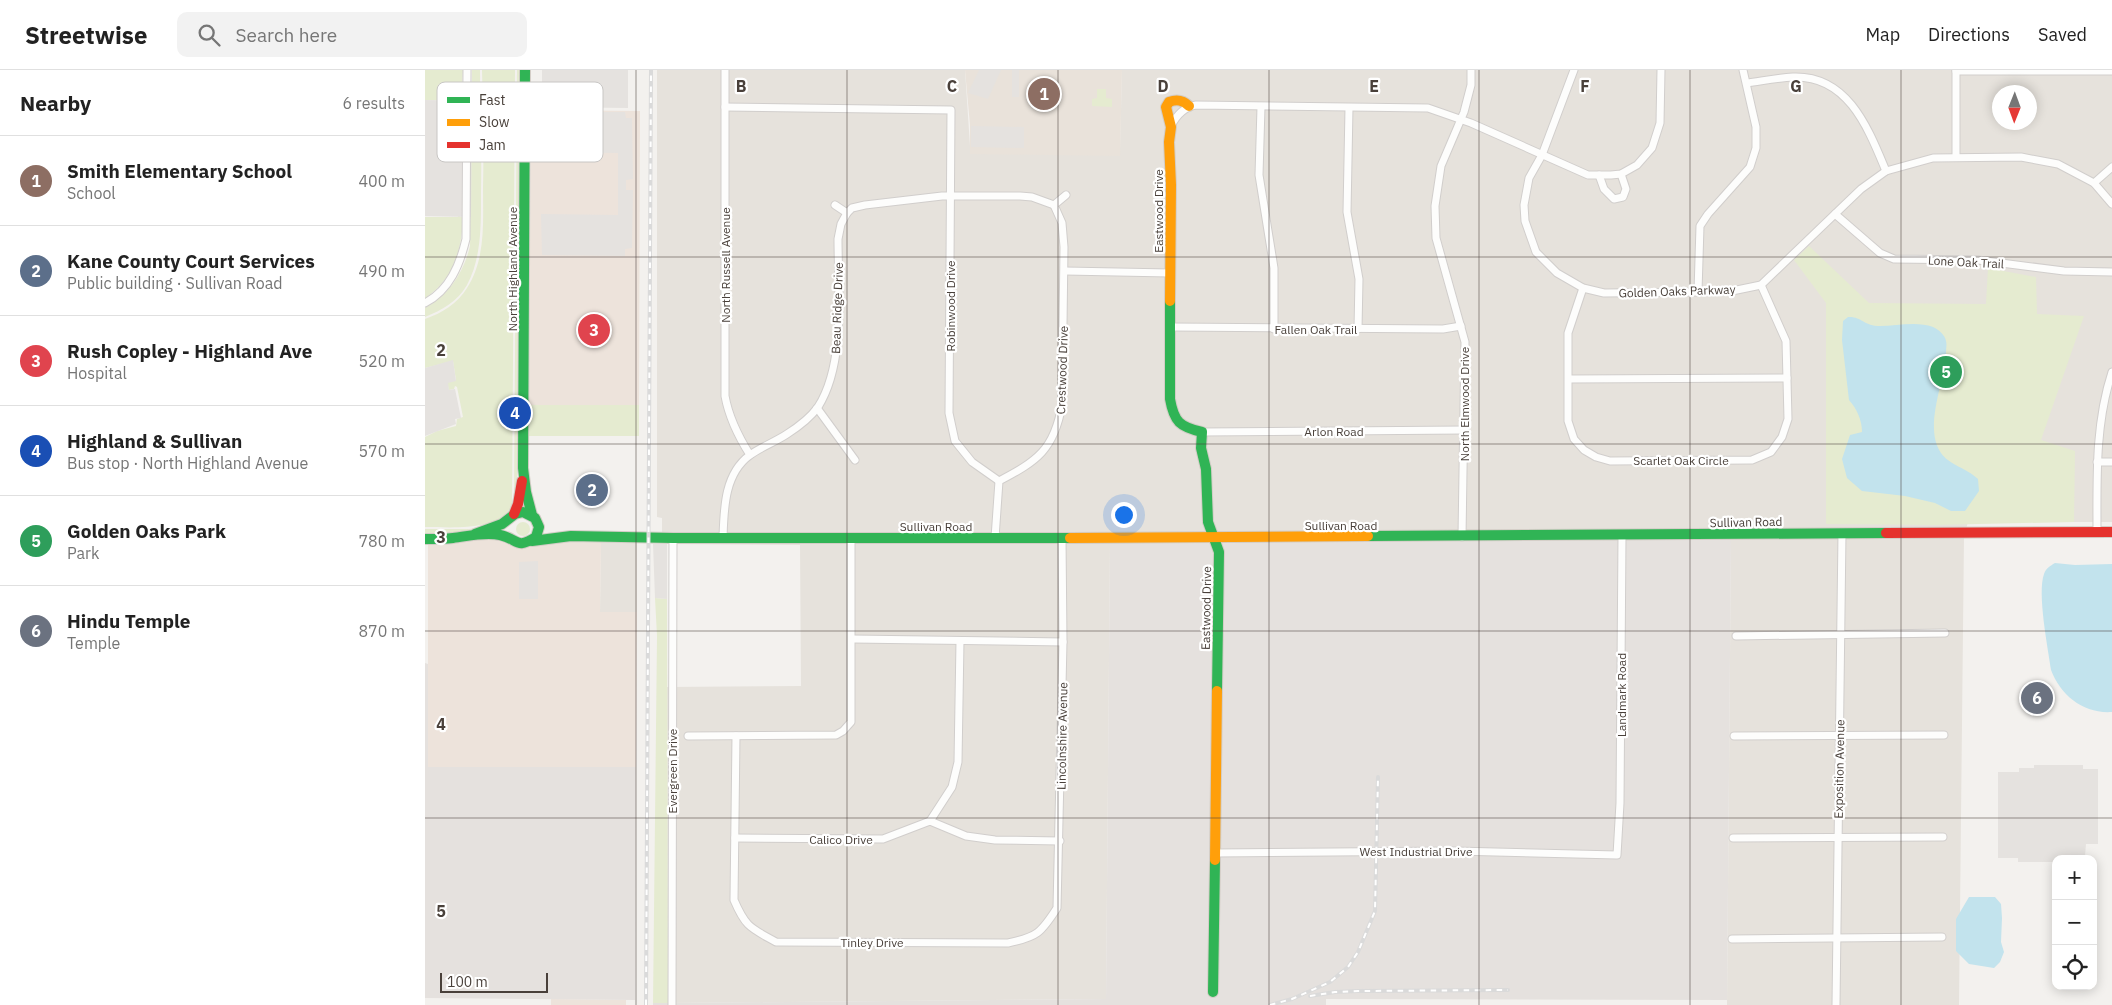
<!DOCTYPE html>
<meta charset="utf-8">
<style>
:root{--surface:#fff;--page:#f2f2f2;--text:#222;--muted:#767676;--line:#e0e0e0;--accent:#847e79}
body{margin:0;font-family:"IBM Plex Sans",sans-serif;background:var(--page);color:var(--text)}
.controls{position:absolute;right:15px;bottom:15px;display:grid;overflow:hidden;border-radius:10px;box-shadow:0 2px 12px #0003}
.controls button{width:45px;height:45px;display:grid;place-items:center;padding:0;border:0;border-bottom:1px solid var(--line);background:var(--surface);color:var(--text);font:25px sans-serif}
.compass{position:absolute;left:1567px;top:15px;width:45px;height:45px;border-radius:50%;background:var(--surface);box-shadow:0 2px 12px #0003;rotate:181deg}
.scale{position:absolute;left:15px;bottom:12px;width:108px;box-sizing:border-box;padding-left:5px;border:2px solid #49403a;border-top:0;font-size:14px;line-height:18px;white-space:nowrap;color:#49403a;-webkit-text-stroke:4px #fff;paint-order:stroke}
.you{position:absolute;left:698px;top:444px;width:18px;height:18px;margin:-12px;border:4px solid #fff;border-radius:50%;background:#1a73e8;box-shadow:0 0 0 8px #1a73e833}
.badge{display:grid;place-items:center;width:32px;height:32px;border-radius:50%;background:var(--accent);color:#fff;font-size:16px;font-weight:700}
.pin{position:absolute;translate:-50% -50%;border:2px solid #fff;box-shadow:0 1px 5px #0006}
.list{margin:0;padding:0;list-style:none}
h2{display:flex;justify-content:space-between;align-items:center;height:65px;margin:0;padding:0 20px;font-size:21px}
h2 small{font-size:16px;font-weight:400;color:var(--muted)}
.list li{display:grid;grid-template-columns:32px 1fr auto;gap:15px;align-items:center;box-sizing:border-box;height:90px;padding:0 20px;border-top:1px solid var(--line)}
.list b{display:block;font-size:19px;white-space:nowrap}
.list p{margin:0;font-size:16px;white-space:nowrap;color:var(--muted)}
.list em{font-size:16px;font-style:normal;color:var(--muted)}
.icon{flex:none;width:28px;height:28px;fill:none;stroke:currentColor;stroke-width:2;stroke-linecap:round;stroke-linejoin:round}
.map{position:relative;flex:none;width:1687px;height:935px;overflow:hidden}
header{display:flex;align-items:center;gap:30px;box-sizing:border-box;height:70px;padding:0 25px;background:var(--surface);border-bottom:1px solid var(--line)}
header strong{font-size:24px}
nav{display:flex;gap:28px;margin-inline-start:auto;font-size:18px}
.search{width:350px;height:45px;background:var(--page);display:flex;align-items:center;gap:12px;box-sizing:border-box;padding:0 18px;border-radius:10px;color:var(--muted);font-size:19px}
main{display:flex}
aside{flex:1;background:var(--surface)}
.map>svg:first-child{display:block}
.residential{fill:#e6e2dc;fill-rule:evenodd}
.commercial{fill:#ede3db}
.industrial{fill:#e5e1de}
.education{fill:#e9e2da}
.green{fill:#e5ebd0}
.parking{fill:#e5e2df}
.water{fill:#c2e3ed}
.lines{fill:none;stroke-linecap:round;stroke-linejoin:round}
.street-casing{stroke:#d1cecc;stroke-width:9}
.fast-casing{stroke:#d3cdc6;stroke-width:12}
.slow-casing{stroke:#d3cdc6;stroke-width:12}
.jam-casing{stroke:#d3cdc6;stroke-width:12}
.street{stroke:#fdfdfc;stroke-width:7}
.fast{stroke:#30b455;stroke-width:10}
.slow{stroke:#ff9f0a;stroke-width:10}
.jam{stroke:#e5322d;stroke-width:10}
.rail-casing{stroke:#dadada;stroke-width:4}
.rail{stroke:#fff;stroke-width:2;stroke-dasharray:5.5;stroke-linecap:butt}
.grid{fill:none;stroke:#49403a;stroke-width:1;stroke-opacity:0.55}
.labels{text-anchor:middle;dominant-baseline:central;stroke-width:4.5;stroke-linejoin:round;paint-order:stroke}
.street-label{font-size:12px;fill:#49403a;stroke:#fff}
.key{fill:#fff;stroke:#c8c6c4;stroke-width:1}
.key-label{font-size:14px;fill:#49403a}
.grid-label{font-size:16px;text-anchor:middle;font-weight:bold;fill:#49403a;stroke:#fff;stroke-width:4.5;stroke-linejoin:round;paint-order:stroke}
</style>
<header>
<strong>Streetwise</strong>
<div class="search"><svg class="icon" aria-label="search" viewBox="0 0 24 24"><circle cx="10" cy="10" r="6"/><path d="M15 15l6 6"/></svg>Search here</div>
<nav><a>Map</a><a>Directions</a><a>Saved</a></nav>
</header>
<main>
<aside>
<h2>Nearby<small>6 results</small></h2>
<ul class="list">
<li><span class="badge" style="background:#8d6e63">1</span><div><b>Smith Elementary School</b><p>School</p></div><em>400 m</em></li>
<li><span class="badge" style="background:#5c6f8a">2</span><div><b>Kane County Court Services</b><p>Public building · Sullivan Road</p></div><em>490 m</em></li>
<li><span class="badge" style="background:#e0444e">3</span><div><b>Rush Copley - Highland Ave</b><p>Hospital</p></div><em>520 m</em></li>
<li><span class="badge" style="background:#1a4fb4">4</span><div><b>Highland &amp; Sullivan</b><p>Bus stop · North Highland Avenue</p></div><em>570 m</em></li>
<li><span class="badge" style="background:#2e9e5b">5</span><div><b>Golden Oaks Park</b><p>Park</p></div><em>780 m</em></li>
<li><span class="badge" style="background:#6b7280">6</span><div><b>Hindu Temple</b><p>Temple</p></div><em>870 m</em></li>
</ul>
</aside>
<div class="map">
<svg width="1687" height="935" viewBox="0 0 1687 935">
<rect width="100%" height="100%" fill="#f3f1ee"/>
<g class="residential">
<path d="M232,0H540L545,76L695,78L697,0H1687V452H1543L1539,466L1534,935H1302L1306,469L685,474L681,929L243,933L242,617L376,616L375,475L242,474L237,462V448L232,447ZM1574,22H1604V52H1574Z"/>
<path d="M176,472L212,473V542H175Z"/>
</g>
<g class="commercial">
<path d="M106,40L215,41L214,335H104Z"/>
<path d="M68,467L80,469H131L176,472L175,542H212L211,697H3V475Z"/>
<path d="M126,929L201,930V935H126Z"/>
</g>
<g class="industrial">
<path d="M1306,469L1302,930L901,929V935H228V933H243L681,929L685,474Z"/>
<path d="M0,593L3,594V697H211L210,930L0,928Z"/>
</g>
<path class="education" d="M540,0H697L695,86L545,84V55Z"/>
<g class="green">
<path d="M0,0H38L36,29L32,31L0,30Z"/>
<path d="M47,0H55C55,41 57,81 56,122C56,153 57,187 42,215C32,232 17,240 0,247V238C24,225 39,202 45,176Z"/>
<path d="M57,0H90L87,436C74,462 25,457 0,457V367L12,361L31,356L32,349L38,347L32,317L30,316L29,319L24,320L22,312L31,310L28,291L0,298V249C17,243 32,234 42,218C61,189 58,151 58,118C59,79 58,39 57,0Z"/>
<path d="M92,0H94L92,425L89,431Z"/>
<path d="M672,19H681V28L687,29V37L667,36V29L672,28Z"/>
<path d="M33,145L38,148C37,180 28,210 0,228V147H33Z"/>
<path d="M1384,176L1444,233L1561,234L1563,198L1611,207L1612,244L1659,246L1616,370L1650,381L1649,452L1509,455L1401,454V233L1369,190Z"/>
<rect x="104" y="335" width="110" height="31"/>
<circle cx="98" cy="459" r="7"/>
<path d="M70,454L24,464L0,465V459H44Z"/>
<path d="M230,528L242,529L243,933H228L232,566Z"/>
</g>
<g class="parking">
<path d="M117,0H203V38L117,37Z"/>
<path d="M554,0H576L563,29L543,23Z"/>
<rect x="587" y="0" width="7" height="27"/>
<path d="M0,30L47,31L46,147L0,146Z"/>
<path d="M118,42H200L201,48H207L208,109L201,110V120H208L207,178L200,179V186L117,185L116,144L193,145V83L114,82Z"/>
<path d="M546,56L599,57V78L546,77Z"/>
<path d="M28,290L31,311L23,313L24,320L30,319L36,348L30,349L31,354L0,366V298Z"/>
<path d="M228,474H242V529L230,528Z"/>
<path d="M113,491V529H94V492Z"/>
<path d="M1609,695H1658V699H1673V774H1661L1660,786H1641V789H1631V792H1593V788H1573V702H1594V698H1609Z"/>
</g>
<g class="water">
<path d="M1423,247C1436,246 1439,256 1455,256C1471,256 1492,251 1508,257C1513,259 1520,265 1521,271C1522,274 1521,279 1521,282C1520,312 1498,357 1516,383C1523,394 1543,399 1553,409L1554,421L1540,441H1526L1510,433L1480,426L1437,421L1422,408L1417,389L1425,365L1437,362C1437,350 1432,339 1424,330L1417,270L1418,251Z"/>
<path d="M1630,493L1650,495L1687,494V642C1659,644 1636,626 1626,600C1623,578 1612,523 1619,504C1621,498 1625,496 1630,493Z"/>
<path d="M1544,827H1570L1576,834L1577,848L1576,872L1579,882L1575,892L1569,898L1544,894L1531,881V849Z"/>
</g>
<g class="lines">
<defs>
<g id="street">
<path d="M300,0V326C304,348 313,366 325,385"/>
<path d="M1149,0L1117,85L1104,108L1099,135L1100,151L1111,182L1132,203L1158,218L1179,223L1273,222L1307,221L1336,215L1436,119L1461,101L1508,88L1596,87L1633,94L1669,113L1687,134"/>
<path d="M1531,0V86"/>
<path d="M1531,1H1687"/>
<path d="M1322,13C1337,11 1353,8 1368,7C1423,5 1443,58 1461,101"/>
<path d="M300,37L526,40L524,343L530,371L547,392L574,411"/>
<path d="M836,37L834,105L849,198V259"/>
<path d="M924,38L922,142L934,209L933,259"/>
<path d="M746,56C751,46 759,37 771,35L1003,38L1046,53L1163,105H1186L1196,104L1212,95L1227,78L1235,53L1236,0"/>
<path d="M1174,105L1179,119L1189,129L1198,127L1201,119L1196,104"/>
<path d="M1669,113L1687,97"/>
<path d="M410,135L422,143L427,138L440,135L517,126H595L607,127L629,135"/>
<path d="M1410,144L1455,183L1469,189L1553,190L1639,201L1687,202"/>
<path d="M640,201L745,203"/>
<path d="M1158,218L1143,263V351L1149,369L1159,380L1171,387L1185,391L1327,390L1346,382L1357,367L1363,349L1361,271L1336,215"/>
<path d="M1273,222L1275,156L1283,144L1325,97L1331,78V57L1318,0"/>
<path d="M0,233C25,220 35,194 41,169L42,0"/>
<path d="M747,257L1018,259L1036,256"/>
<path d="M1144,309L1362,308"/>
<path d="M392,338L430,390"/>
<path d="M777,362L1040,360"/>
<path d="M1672,392H1687"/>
<path d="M1672,462C1672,408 1670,354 1687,302"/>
<path d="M1037,467L1040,272L1011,168L1010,136L1016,96L1039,42L1046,15V0"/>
<path d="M298,468C299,439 299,404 325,385C336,377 350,372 362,364C373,357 385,348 393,337C421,293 413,220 413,169L416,154L422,143"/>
<path d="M570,468L574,411C612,391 629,380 637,335L639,177L637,153L629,135L641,125"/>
<path d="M1311,566L1520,563"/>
<path d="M428,569L638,572"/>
<path d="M263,666L411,665L418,661L426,652V468"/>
<path d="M311,666L309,830C321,858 326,858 351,872L583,873C612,867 616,863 632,838L638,572L637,468"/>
<path d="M1309,666L1519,665"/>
<path d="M505,751L527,717L533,692L535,571"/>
<path d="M310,768L458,769L505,751L541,766L570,770L635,771"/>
<path d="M1308,768L1518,767"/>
<path d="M790,783L1030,781L1192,785L1195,733L1197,466"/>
<path d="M1307,869L1517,867"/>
<path d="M247,935L248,468"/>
<path d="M1411,935L1417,463"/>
</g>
<g id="fast">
<path d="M100,0L98,398L101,422L107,445"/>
<path d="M745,231V329C749,352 755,357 777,362L776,378L781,399L783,452L794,482L792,621"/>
<path d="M943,466L1461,463"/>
<path d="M0,469C9,469 19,469 28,468C44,466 59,462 75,465C94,469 90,480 111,467L114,457L110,448L98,442L90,444L77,454L50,464"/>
<path d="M107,471L146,466L248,468H645"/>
<path d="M788,922L790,790"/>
</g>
<g id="slow">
<path d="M745,231L746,115L744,72L746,57L741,37L744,32C752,29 758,30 764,36"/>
<path d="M645,468L943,466"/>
<path d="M790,790L792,621"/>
</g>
<g id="jam">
<path d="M89,444L93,434L97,411"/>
<path d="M1461,463L1687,462"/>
</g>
</defs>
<use href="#street" class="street-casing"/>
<use href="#fast" class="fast-casing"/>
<use href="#slow" class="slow-casing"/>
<use href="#jam" class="jam-casing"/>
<use href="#street" class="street"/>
<use href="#fast" class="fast"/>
<use href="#slow" class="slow"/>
<use href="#jam" class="jam"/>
<defs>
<g id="rail">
<path d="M885,926L910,922L933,921L1083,920"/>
<path d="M221,935L226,0"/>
<path d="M845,935L867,929L905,912L923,897L933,882L950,841L953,707"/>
</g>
</defs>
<use href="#rail" class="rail-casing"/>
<use href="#rail" class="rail"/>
</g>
<path class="grid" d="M211,0V935M422,0V935M633,0V935M844,0V935M1054,0V935M1265,0V935M1476,0V935M0,187H1687M0,374H1687M0,561H1687M0,748H1687"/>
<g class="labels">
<g class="street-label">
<text transform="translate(733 141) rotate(-90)">Eastwood Drive</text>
<text transform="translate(1541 192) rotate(3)">Lone Oak Trail</text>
<text transform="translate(300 195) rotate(-90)">North Russell Avenue</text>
<text transform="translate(87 199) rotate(-90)">North Highland Avenue</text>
<text transform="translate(1252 221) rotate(-2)">Golden Oaks Parkway</text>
<text transform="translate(525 236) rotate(-90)">Robinwood Drive</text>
<text transform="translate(412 238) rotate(-88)">Beau Ridge Drive</text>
<text x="891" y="259">Fallen Oak Trail</text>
<text transform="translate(637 300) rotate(-88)">Crestwood Drive</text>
<text transform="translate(1039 334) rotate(-90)">North Elmwood Drive</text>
<text x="909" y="361">Arlon Road</text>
<text x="1256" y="390">Scarlet Oak Circle</text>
<text transform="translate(1321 452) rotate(-1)">Sullivan Road</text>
<text x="916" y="455">Sullivan Road</text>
<text x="511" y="456">Sullivan Road</text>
<text transform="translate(781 538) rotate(-89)">Eastwood Drive</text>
<text transform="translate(1196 625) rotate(-90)">Landmark Road</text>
<text transform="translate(637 666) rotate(-89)">Lincolnshire Avenue</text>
<text transform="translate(1414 699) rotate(-89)">Exposition Avenue</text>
<text transform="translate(247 701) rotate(-90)">Evergreen Drive</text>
<text x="416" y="769">Calico Drive</text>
<text x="991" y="781">West Industrial Drive</text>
<text x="447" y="872">Tinley Drive</text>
</g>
</g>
<rect x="12" y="12" width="166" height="80" rx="8" class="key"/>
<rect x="22" y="27" width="23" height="6" fill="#30b455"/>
<rect x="22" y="49" width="23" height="7" fill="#ff9f0a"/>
<rect x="22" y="72" width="23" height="6" fill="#e5322d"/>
<g class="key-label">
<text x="54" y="35">Fast</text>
<text x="54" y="57">Slow</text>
<text x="54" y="80">Jam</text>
</g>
<g class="grid-label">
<text x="316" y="22">B</text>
<text x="527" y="22">C</text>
<text x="738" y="22">D</text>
<text x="949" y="22">E</text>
<text x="1160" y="22">F</text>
<text x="1371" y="22">G</text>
<text x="16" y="286">2</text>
<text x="16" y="473">3</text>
<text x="16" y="660">4</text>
<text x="16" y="847">5</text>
</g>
</svg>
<div class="controls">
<button>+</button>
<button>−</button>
<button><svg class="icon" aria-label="locate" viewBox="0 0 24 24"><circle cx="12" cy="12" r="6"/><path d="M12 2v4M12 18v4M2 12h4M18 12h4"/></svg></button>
</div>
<svg class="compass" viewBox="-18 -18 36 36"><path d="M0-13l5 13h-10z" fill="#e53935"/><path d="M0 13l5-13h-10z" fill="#767676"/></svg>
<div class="scale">100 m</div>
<div class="you"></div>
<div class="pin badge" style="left:619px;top:24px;background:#8d6e63">1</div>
<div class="pin badge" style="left:167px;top:420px;background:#5c6f8a">2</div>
<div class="pin badge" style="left:169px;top:260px;background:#e0444e">3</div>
<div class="pin badge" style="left:90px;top:343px;background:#1a4fb4">4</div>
<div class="pin badge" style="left:1521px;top:302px;background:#2e9e5b">5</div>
<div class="pin badge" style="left:1612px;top:628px;background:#6b7280">6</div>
</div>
</main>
